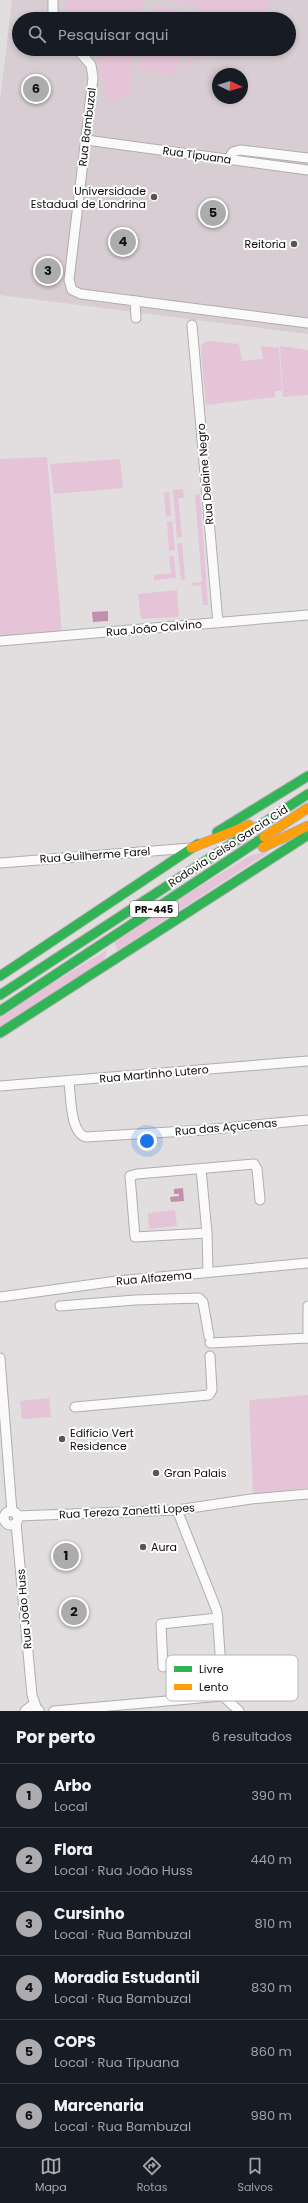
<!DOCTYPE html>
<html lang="pt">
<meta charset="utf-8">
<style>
:root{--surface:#171b24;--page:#20242c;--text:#f1f3f6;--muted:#9ea1a6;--line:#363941;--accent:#acacae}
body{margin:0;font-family:Poppins,sans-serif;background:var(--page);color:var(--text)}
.compass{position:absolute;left:212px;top:68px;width:36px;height:36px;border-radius:50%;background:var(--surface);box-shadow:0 2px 6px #0003;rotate:94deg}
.you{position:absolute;left:147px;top:1141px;width:14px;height:14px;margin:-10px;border:3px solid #fff;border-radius:50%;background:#1a73e8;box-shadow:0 0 0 6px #1a73e833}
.badge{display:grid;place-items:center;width:26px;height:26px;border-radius:50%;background:var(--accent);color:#111;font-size:13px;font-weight:700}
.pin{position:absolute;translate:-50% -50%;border:2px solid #fff;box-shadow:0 1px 4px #0006}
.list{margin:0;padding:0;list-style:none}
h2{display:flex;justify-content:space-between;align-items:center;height:52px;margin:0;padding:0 16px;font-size:17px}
h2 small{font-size:13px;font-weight:400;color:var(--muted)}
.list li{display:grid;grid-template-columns:26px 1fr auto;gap:12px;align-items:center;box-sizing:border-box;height:64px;padding:0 16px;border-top:1px solid var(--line)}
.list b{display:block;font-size:15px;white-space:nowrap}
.list p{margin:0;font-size:13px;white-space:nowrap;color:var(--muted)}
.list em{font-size:13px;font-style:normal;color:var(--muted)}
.icon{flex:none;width:22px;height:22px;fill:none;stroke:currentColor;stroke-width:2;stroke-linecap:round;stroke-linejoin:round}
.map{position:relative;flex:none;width:308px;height:1711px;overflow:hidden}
.search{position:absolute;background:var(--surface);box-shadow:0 2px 6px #0003;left:12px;right:12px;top:12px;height:44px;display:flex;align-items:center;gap:10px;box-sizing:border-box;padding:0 14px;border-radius:22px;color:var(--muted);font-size:15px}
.sheet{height:436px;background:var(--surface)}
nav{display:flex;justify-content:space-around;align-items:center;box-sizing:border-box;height:56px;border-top:1px solid var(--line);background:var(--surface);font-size:11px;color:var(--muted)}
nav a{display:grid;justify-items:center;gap:2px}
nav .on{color:var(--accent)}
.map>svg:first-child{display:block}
.built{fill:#d7cdd2;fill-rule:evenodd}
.green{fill:#e4c4d6}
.water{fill:#c290ae}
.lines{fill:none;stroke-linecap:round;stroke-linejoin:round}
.street-casing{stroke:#b0adae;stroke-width:11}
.fast-casing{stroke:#b0adae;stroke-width:11}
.slow-casing{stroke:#b0adae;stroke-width:11}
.street{stroke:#fbfafa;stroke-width:9}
.fast{stroke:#30b455;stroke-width:9}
.slow{stroke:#ff9f0a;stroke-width:9}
.poi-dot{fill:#585556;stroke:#fff;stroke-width:1.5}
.labels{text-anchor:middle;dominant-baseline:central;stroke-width:4;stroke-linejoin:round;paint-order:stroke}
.shield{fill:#fff;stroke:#565455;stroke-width:1}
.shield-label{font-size:10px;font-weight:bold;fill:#0d0b0c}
.street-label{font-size:11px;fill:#0d0b0c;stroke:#fff}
.poi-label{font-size:11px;fill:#0d0b0c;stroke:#fff;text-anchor:start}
.key{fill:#fff;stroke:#b6b6b6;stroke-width:1}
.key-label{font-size:11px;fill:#0d0b0c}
</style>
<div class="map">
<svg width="308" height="1711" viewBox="0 0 308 1711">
<rect width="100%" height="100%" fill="#e2dee0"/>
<path class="built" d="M12,0H308V334L0,295V100ZM19,19H289V49H19ZM218,74H242V98H218Z"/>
<g class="green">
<path d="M67,0H144L139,19H64Z"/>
<path d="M167,0H270L263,19H197L199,6Z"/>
<path d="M154,5L190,13L189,19H151Z"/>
<path d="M96,49H134L129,94L110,104L101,76Z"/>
<path d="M144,49H181L175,77L139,69Z"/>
<path d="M190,49H201L184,74Z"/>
<path d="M210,49H252L250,56L225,54Z"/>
<path d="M208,341L239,344L242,361L263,359L261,346L279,348L282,391H275V397L206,405L201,353L202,344Z"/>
<path d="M280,346L308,350V395L283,397Z"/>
<path d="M47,457L62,632L0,637V459Z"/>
<path d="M120,459L123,488L54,494L50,464Z"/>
<path d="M183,489L184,498H178L182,537L177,538L173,490Z"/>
<path d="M169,492L171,516L166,517L164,493Z"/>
<path d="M200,494L208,605H203L201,585L192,586V583L202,582L195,495Z"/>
<path d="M172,521L175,550L169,551L167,522Z"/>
<path d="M182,543L185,579L181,580L177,544Z"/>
<path d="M169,556H174L176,578L154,580V575L171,573Z"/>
<path d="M177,590L179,617L141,619L138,594Z"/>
<path d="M270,851L117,951L114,940L249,856Z"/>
<path d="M107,950L104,960L0,1027V1015Z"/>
<path d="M175,1210L177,1226L149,1229L148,1213Z"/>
<path d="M308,1395V1488L253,1494L249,1400Z"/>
<path d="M49,1398L51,1417L22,1419L20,1401Z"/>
</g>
<g class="water">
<path d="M108,611V621L93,622L92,612Z"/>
<path d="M183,1188L184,1201L171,1202L170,1197L179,1196V1194H174V1189Z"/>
</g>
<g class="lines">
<defs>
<g id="street">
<path d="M53,19V0"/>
<path d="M77,49L91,65L93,78L69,280L72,290L81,294L308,323"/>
<path d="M86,140L308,170"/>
<path d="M228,159L233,152L240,150L308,158"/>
<path d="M135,301L136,318"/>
<path d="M192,325L218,623"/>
<path d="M0,641L308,615"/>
<path d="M0,863L191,848"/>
<path d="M69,1082C71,1096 70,1133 86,1137L203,1130L308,1120"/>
<path d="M0,1086L308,1061"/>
<path d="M201,1169L207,1233L208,1272"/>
<path d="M207,1233L135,1237L130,1176L137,1174L254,1164L257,1169L260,1200"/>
<path d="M0,1297L117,1281L308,1263"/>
<path d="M60,1306L135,1300L199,1298L203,1302L209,1336"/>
<path d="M308,1338V1306"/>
<path d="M210,1343L308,1338"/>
<path d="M0,1358L12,1512"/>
<path d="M75,1407L209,1395L212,1390L210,1356"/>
<path d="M177,1510L217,1611L223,1696"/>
<circle cx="11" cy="1518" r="7"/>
<path d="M17,1516L177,1510L251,1499L308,1494"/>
<path d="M16,1523L32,1695L36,1707"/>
<path d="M163,1667L161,1624L218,1618"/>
<path d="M25,1711L31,1706L39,1710"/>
<path d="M54,1711L223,1696L239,1711"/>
</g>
<g id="fast">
<path d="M217,832L308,776"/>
<path d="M0,976L198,844"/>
<path d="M0,995L308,794"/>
<path d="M0,1011L264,837"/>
<path d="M0,1033L308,835"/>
</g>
<g id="slow">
<path d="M264,837L308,808"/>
<path d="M263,847L308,826"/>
<path d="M191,848L249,825"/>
</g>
</defs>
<use href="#street" class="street-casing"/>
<use href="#fast" class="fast-casing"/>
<use href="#slow" class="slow-casing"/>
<use href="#street" class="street"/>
<use href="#fast" class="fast"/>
<use href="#slow" class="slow"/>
</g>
<g class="poi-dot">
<circle cx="154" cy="197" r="4"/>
<circle cx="294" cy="244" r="4"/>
<circle cx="62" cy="1439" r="4"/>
<circle cx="156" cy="1473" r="4"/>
<circle cx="143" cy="1547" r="4"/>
</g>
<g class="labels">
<rect class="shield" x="130" y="901" width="48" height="16" rx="3"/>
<g class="shield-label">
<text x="154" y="909">PR-445</text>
</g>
<g class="street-label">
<text transform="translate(87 127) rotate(-83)">Rua Bambuzal</text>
<text transform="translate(197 155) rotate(8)">Rua Tipuana</text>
<text transform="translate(205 474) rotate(-95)">Rua Delaine Negro</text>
<text transform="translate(154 628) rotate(-5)">Rua João Calvino</text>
<text transform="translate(228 846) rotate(-33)">Rodovia Celso Garcia Cid</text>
<text transform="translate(95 855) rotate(-4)">Rua Guilherme Farel</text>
<text transform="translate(154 1074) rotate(-5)">Rua Martinho Lutero</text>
<text transform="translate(226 1127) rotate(-5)">Rua das Açucenas</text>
<text transform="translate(154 1278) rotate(-5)">Rua Alfazema</text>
<text transform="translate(127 1511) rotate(-3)">Rua Tereza Zanetti Lopes</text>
<text transform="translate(24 1609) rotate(-95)">Rua João Huss</text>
</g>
<g class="poi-label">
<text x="146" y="191" text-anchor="end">Universidade<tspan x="146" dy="13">Estadual de Londrina</tspan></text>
<text x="286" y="244" text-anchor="end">Reitoria</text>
<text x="70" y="1433">Edifício Vert<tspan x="70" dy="13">Residence</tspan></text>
<text x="164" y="1473">Gran Palais</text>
<text x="151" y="1547">Aura</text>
</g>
</g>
<rect x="166" y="1655" width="132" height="46" rx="6" class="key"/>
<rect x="174" y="1666" width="18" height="6" fill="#30b455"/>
<rect x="174" y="1684" width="18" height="6" fill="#ff9f0a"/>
<g class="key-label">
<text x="199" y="1673">Livre</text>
<text x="199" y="1691">Lento</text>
</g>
</svg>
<svg class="compass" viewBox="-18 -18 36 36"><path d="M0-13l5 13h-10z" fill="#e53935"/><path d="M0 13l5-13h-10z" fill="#9ea1a6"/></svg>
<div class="you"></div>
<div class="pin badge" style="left:66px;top:1556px">1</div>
<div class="pin badge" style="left:74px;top:1612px">2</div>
<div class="pin badge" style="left:48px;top:271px">3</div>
<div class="pin badge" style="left:123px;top:242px">4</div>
<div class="pin badge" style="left:213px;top:213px">5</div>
<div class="pin badge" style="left:36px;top:89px">6</div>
<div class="search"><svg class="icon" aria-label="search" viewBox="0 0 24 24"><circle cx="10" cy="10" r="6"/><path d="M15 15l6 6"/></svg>Pesquisar aqui</div>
</div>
<section class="sheet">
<h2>Por perto<small>6 resultados</small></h2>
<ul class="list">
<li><span class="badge">1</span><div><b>Arbo</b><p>Local</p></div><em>390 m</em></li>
<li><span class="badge">2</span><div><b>Flora</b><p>Local · Rua João Huss</p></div><em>440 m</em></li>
<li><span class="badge">3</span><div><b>Cursinho</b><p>Local · Rua Bambuzal</p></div><em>810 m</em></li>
<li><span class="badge">4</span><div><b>Moradia Estudantil</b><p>Local · Rua Bambuzal</p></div><em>830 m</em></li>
<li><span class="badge">5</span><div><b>COPS</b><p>Local · Rua Tipuana</p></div><em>860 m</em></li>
<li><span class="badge">6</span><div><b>Marcenaria</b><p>Local · Rua Bambuzal</p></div><em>980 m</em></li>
</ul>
</section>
<nav>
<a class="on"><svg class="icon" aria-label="map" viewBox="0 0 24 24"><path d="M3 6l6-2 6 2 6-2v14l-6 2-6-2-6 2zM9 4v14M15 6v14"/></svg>Mapa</a>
<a><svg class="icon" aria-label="directions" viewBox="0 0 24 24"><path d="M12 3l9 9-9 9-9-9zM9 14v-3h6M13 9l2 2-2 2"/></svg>Rotas</a>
<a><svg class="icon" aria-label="saved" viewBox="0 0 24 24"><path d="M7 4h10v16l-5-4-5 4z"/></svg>Salvos</a>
</nav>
